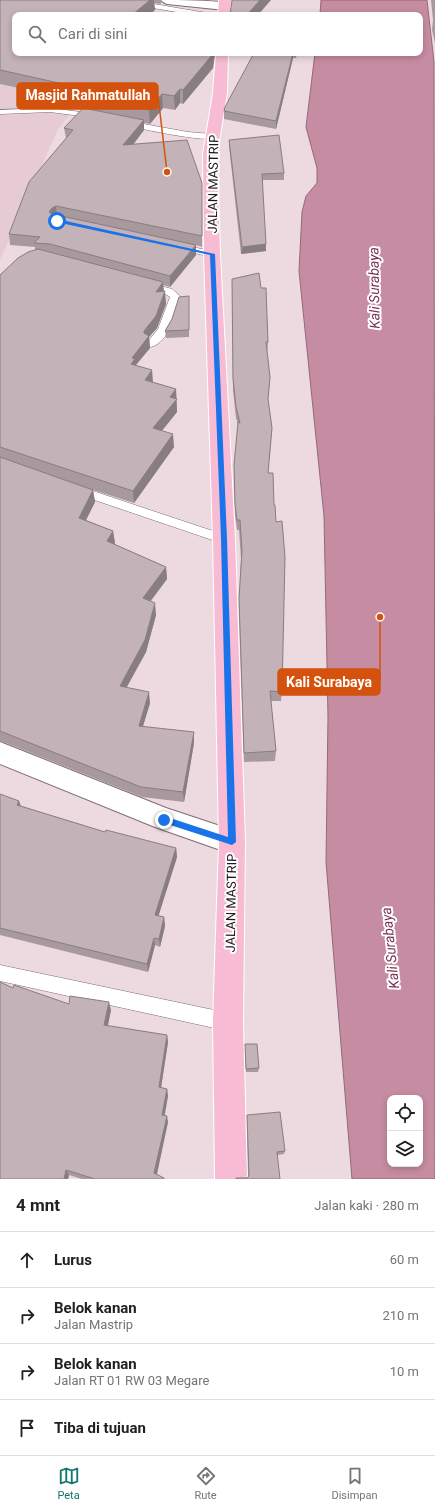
<!DOCTYPE html>
<html lang="id">
<meta charset="utf-8">
<style>
:root{--surface:#fff;--page:#f2f2f2;--text:#202124;--muted:#757577;--line:#e0e0e0;--accent:#0f766e}
body{margin:0;font-family:Roboto,sans-serif;background:var(--page);color:var(--text)}
.controls{position:absolute;right:12px;bottom:12px;display:grid;overflow:hidden;border-radius:8px;box-shadow:0 2px 6px #0003}
.controls button{width:36px;height:36px;display:grid;place-items:center;padding:0;border:0;border-bottom:1px solid var(--line);background:var(--surface);color:var(--text);font:20px sans-serif}
.stop{position:absolute;width:12px;height:12px;margin:-9px;border:3px solid #1a73e8;border-radius:50%;background:#fff}
.stop.end{background:#1a73e8;border-color:#fff;box-shadow:0 1px 4px #0008}
.list{margin:0;padding:0;list-style:none}
h2{display:flex;justify-content:space-between;align-items:center;height:52px;margin:0;padding:0 16px;font-size:17px}
h2 small{font-size:13px;font-weight:400;color:var(--muted)}
.list li{display:grid;grid-template-columns:26px 1fr auto;gap:12px;align-items:center;box-sizing:border-box;height:56px;padding:0 16px;border-top:1px solid var(--line)}
.list b{display:block;font-size:15px;white-space:nowrap}
.list p{margin:0;font-size:13px;white-space:nowrap;color:var(--muted)}
.list em{font-size:13px;font-style:normal;color:var(--muted)}
.icon{flex:none;width:22px;height:22px;fill:none;stroke:currentColor;stroke-width:2;stroke-linecap:round;stroke-linejoin:round}
.map{position:relative;flex:none;width:435px;height:1179px;overflow:hidden}
.search{position:absolute;background:var(--surface);box-shadow:0 2px 6px #0003;left:12px;right:12px;top:12px;height:44px;display:flex;align-items:center;gap:10px;box-sizing:border-box;padding:0 14px;border-radius:8px;color:var(--muted);font-size:15px}
.sheet{height:276px;background:var(--surface)}
nav{display:flex;justify-content:space-around;align-items:center;box-sizing:border-box;height:56px;border-top:1px solid var(--line);background:var(--surface);font-size:11px;color:var(--muted)}
nav a{display:grid;justify-items:center;gap:2px}
nav .on{color:var(--accent)}
.map>svg:first-child{display:block}
.built{fill:#e6cbd4}
.water{fill:#c68ca1;stroke:#946978;fill-rule:evenodd}
.lines{fill:none;stroke-linecap:round;stroke-linejoin:round}
.service-casing{stroke:#7d6d72;stroke-width:1}
.minor-casing{stroke:#7d6d72;stroke-width:2}
.primary-casing{stroke:#fff;stroke-width:2}
.service{fill:#fff;fill-rule:evenodd}
.minor{fill:#fff;fill-rule:evenodd}
.primary{fill:#f7bcd3;fill-rule:evenodd}
.wall{fill:#a8999e}
.shaded-wall{fill:#887d81}
.building{fill:#c3b2b8;stroke:#887d81}
.route{fill:#1a73e8}
.labels{text-anchor:middle;dominant-baseline:central;stroke-width:4;stroke-linejoin:round;paint-order:stroke}
.street-label{font-size:13px;fill:#1f181a;stroke:#fff}
.water-label{font-size:14px;font-style:italic;fill:#7a3351;stroke:#fff}
.leader{fill:none;stroke:#d4520d;stroke-width:1.5}
.callout-dot{fill:#d4520d;stroke:#fff;stroke-width:1.5}
.callout{fill:#d4520d;stroke:#d4520d;stroke-width:1.5}
.callout-label{font-size:14px;text-anchor:middle;font-weight:bold;fill:#fff}
</style>
<div class="map">
<svg width="435" height="1179" viewBox="0 0 435 1179">
<rect width="100%" height="100%" fill="#ecdae0"/>
<path class="built" d="M0,0L162,1L151,15H15V53H120L58,129L0,260Z"/>
<path class="water" d="M321,0H427L434,62L435,1179H352L326,862L328,717L324,516L299,271L302,212L306,196L317,183V168L306,127L315,53H420V15H320ZM390,1098H420V1164H390Z"/>
<g class="lines">
<defs>
<g id="service">
<path d="M115,0H130L207,13L211,15H194L118,2Z"/>
<path d="M50,108L96,114L100,116L96,118L50,112L0,114V110Z"/>
<path d="M124,121H127L188,132L212,134L216,137C209,144 138,128 124,125L123,123Z"/>
<path d="M179,244L215,252L217,254L212,257L176,249L174,247L176,245Z"/>
<path d="M146,282L172,289L180,296C175,312 170,342 151,347L146,344L158,329L170,297L164,293L143,287L141,285Z"/>
<path d="M78,486L228,536L230,539L228,542L224,544L74,493L72,490L74,487Z"/>
<path d="M0,965L228,1013L234,1016L237,1022L234,1028L228,1031L0,981Z"/>
</g>
<g id="minor">
<path d="M161,0C183,0 207,0 229,3L231,6L229,9L225,10L167,4L163,2Z"/>
<path d="M0,742L166,808L241,833L245,842L241,851L232,854L155,827L0,764Z"/>
</g>
<g id="primary">
<path d="M219,0H231L230,15H218Z"/>
<path d="M216,53H228L227,93L217,154L220,254L235,539L245,842L243,1022L247,1179H215L213,1022L219,842L213,539L204,254L203,154L213,93Z"/>
</g>
</defs>
<use href="#service" class="service-casing"/>
<use href="#minor" class="minor-casing"/>
<use href="#primary" class="primary-casing"/>
<use href="#service" class="service"/>
<use href="#minor" class="minor"/>
<use href="#primary" class="primary"/>
</g>
<g class="wall">
<path d="M0,0H161V4L154,3L155,10L148,15H15V53H215L213,68L183,104L180,103L175,110L163,108L150,124L144,123V130L133,145L202,183V247L196,245V255L170,287L163,285L164,291L166,304L157,328L149,337L150,348L136,365L153,382L176,389L177,412L162,431L174,447L134,503L93,490L95,502L86,520L113,531L115,543L114,544L166,567L167,579L151,601L156,615L146,652L127,687L150,703L143,726L194,743L184,802L142,797L1,741H0V275L35,250V247L10,245L9,234L66,138L64,128L89,110V103L0,84Z"/>
<path d="M431,0H435V43L432,30L433,20Z"/>
<path d="M254,53H297L296,58H293L276,129L224,119V111Z"/>
<path d="M229,140L284,173V180H262L266,251L241,254L229,146Z"/>
<path d="M232,279L261,288L268,342L267,353L270,377L268,401L272,428L268,473L282,692L281,701H271L276,751L275,761L244,762L239,608L241,559L239,530H237L235,515L234,465L238,425L236,418L233,390Z"/>
<path d="M189,296V337L166,338L165,331L172,319Z"/>
<path d="M0,794L19,801L21,806L105,832L176,848L177,857L158,916L164,917L165,926L160,947L155,945L148,972L0,935Z"/>
<path d="M13,988L69,1004L111,1010L108,1026L167,1035L168,1042L161,1088L167,1089L168,1096L165,1115L168,1122L156,1174L165,1179H82L69,1175L68,1179H0Z"/>
<path d="M245,1044L259,1068L258,1072H246Z"/>
<path d="M247,1115L285,1151L284,1154L277,1155L247,1178L248,1177Z"/>
</g>
<g class="shaded-wall">
<path d="M150,0H154L155,10L148,15H132Z"/>
<path d="M260,0H271L258,15H247Z"/>
<path d="M213,53H215L213,68L183,104V90Z"/>
<path d="M293,53V58L276,129V121Z"/>
<path d="M180,89V103L175,110L174,96Z"/>
<path d="M162,94L163,108L150,124L149,110Z"/>
<path d="M144,120V130L124,156L123,145Z"/>
<path d="M56,206L57,217L53,218L49,212L52,208Z"/>
<path d="M266,244V251L241,254L242,247Z"/>
<path d="M196,245V255L170,287V276Z"/>
<path d="M163,282L164,295L156,292Z"/>
<path d="M165,291L166,304L157,328L149,337L150,348L135,366L131,364L132,358L144,331Z"/>
<path d="M152,370L153,382L145,380Z"/>
<path d="M176,389L177,412L154,440L153,428L170,397Z"/>
<path d="M173,434L174,447L134,503L133,491Z"/>
<path d="M93,490L95,502L81,530L79,518Z"/>
<path d="M113,531L115,543L108,553L107,541Z"/>
<path d="M166,567L167,579L144,609L143,598Z"/>
<path d="M155,603L156,615L146,652L121,697L120,686Z"/>
<path d="M149,692L150,703L140,736L139,726Z"/>
<path d="M194,732V743L184,802L183,792Z"/>
<path d="M19,801L22,810L17,805Z"/>
<path d="M176,848L177,857L156,924L155,915Z"/>
<path d="M164,917L165,926L160,947L159,939Z"/>
<path d="M154,938L155,945L148,972L147,964Z"/>
<path d="M109,1002L111,1010L106,1033L104,1025Z"/>
<path d="M167,1035L168,1042L160,1094L159,1087Z"/>
<path d="M167,1089L168,1096L163,1121L162,1115Z"/>
<path d="M167,1116L168,1122L156,1179L154,1173Z"/>
<path d="M66,1170L69,1175L68,1179H64Z"/>
</g>
<g class="building">
<path d="M0,0H150L132,15H15V53H213V54L183,90L180,89L174,96L162,94L149,110L88,99L95,91L0,70Z"/>
<path d="M232,0H260L247,15H230Z"/>
<path d="M275,14L288,15H274Z"/>
<path d="M254,53H293L276,121L224,111L225,107Z"/>
<path d="M83,108L144,120L123,145L187,140L202,183V236L56,206L52,208L49,212L52,214L196,245L170,276L50,244L34,243L40,237L9,234L29,182L73,130L64,128Z"/>
<path d="M279,135L284,173L262,174L266,244L242,247L229,140Z"/>
<path d="M38,249L163,282L156,292L165,291L156,316L144,331V333L149,336L132,358L135,359L131,364L152,370L145,380L176,389L170,397L177,399L153,428L173,434L133,491L0,447V275L18,258L28,252Z"/>
<path d="M259,273L261,288H266L268,342H266L270,377L268,399L272,428L268,473H273L274,505H275L276,522L282,521L285,557L282,692L270,691L276,751L244,753L239,598L242,551L240,520H237L235,504L234,465L238,422L240,423L236,407L233,379L232,279Z"/>
<path d="M189,296V330L165,331L172,319L179,297Z"/>
<path d="M0,457L93,490L79,518L113,531L107,541L166,567L143,598L155,603L145,640L120,686L149,692L139,726L194,732L183,792L141,787L0,731Z"/>
<path d="M0,794L19,801L17,805L105,832L106,830L176,848L155,915L164,917L159,939L154,938L147,964L0,928Z"/>
<path d="M0,982L13,988L14,985L69,1004L70,996L109,1002L104,1025L167,1035L159,1087L167,1089L162,1115L167,1116L154,1173L164,1178V1179H95L66,1170L64,1179H0Z"/>
<path d="M245,1044H257L259,1068L246,1069Z"/>
<path d="M280,1112L285,1151L277,1152L280,1179H236V1178H247L249,1176L247,1115Z"/>
</g>
<path class="route" d="M57,219L215,254L227,539L236,842L232,845L164,823L160,820L164,816L228,837L221,539L210,255L56,222Z"/>
<g class="labels">
<g class="street-label">
<text transform="translate(213 184) rotate(-89)">JALAN MASTRIP</text>
<text transform="translate(231 903) rotate(-89)">JALAN MASTRIP</text>
</g>
<g class="water-label">
<text transform="translate(374 288) rotate(-91)">Kali Surabaya</text>
<text transform="translate(390 948) rotate(-96)">Kali Surabaya</text>
</g>
</g>
<path class="leader" d="M167 172L158 96M380 617L380 682"/>
<g class="callout-dot">
<circle cx="167" cy="172" r="4"/>
<circle cx="380" cy="617" r="4"/>
</g>
<g class="callout">
<rect x="17" y="83" width="141" height="26" rx="4"/>
<rect x="278" y="669" width="102" height="26" rx="4"/>
</g>
<g class="callout-label">
<text x="88" y="100">Masjid Rahmatullah</text>
<text x="329" y="687">Kali Surabaya</text>
</g>
</svg>
<div class="controls">
<button><svg class="icon" aria-label="locate" viewBox="0 0 24 24"><circle cx="12" cy="12" r="6"/><path d="M12 2v4M12 18v4M2 12h4M18 12h4"/></svg></button>
<button><svg class="icon" aria-label="layers" viewBox="0 0 24 24"><path d="M12 4l9 5-9 5-9-5zM3 14l9 5 9-5"/></svg></button>
</div>
<div class="stop" style="left:57px;top:221px"></div>
<div class="stop end" style="left:164px;top:820px"></div>
<div class="search"><svg class="icon" aria-label="search" viewBox="0 0 24 24"><circle cx="10" cy="10" r="6"/><path d="M15 15l6 6"/></svg>Cari di sini</div>
</div>
<section class="sheet">
<h2>4 mnt<small>Jalan kaki · 280 m</small></h2>
<ul class="list">
<li><svg class="icon" aria-label="ahead" viewBox="0 0 24 24"><path d="M12 20V5M6 11l6-6 6 6"/></svg><div><b>Lurus</b></div><em>60 m</em></li>
<li><svg class="icon" aria-label="right" viewBox="0 0 24 24"><path d="M7 20v-9h11M14 6l5 5-5 5"/></svg><div><b>Belok kanan</b><p>Jalan Mastrip</p></div><em>210 m</em></li>
<li><svg class="icon" aria-label="right" viewBox="0 0 24 24"><path d="M7 20v-9h11M14 6l5 5-5 5"/></svg><div><b>Belok kanan</b><p>Jalan RT 01 RW 03 Megare</p></div><em>10 m</em></li>
<li><svg class="icon" aria-label="arrive" viewBox="0 0 24 24"><path d="M6 21V4h12l-3 4 3 4H6"/></svg><div><b>Tiba di tujuan</b></div></li>
</ul>
</section>
<nav>
<a class="on"><svg class="icon" aria-label="map" viewBox="0 0 24 24"><path d="M3 6l6-2 6 2 6-2v14l-6 2-6-2-6 2zM9 4v14M15 6v14"/></svg>Peta</a>
<a><svg class="icon" aria-label="directions" viewBox="0 0 24 24"><path d="M12 3l9 9-9 9-9-9zM9 14v-3h6M13 9l2 2-2 2"/></svg>Rute</a>
<a><svg class="icon" aria-label="saved" viewBox="0 0 24 24"><path d="M7 4h10v16l-5-4-5 4z"/></svg>Disimpan</a>
</nav>
